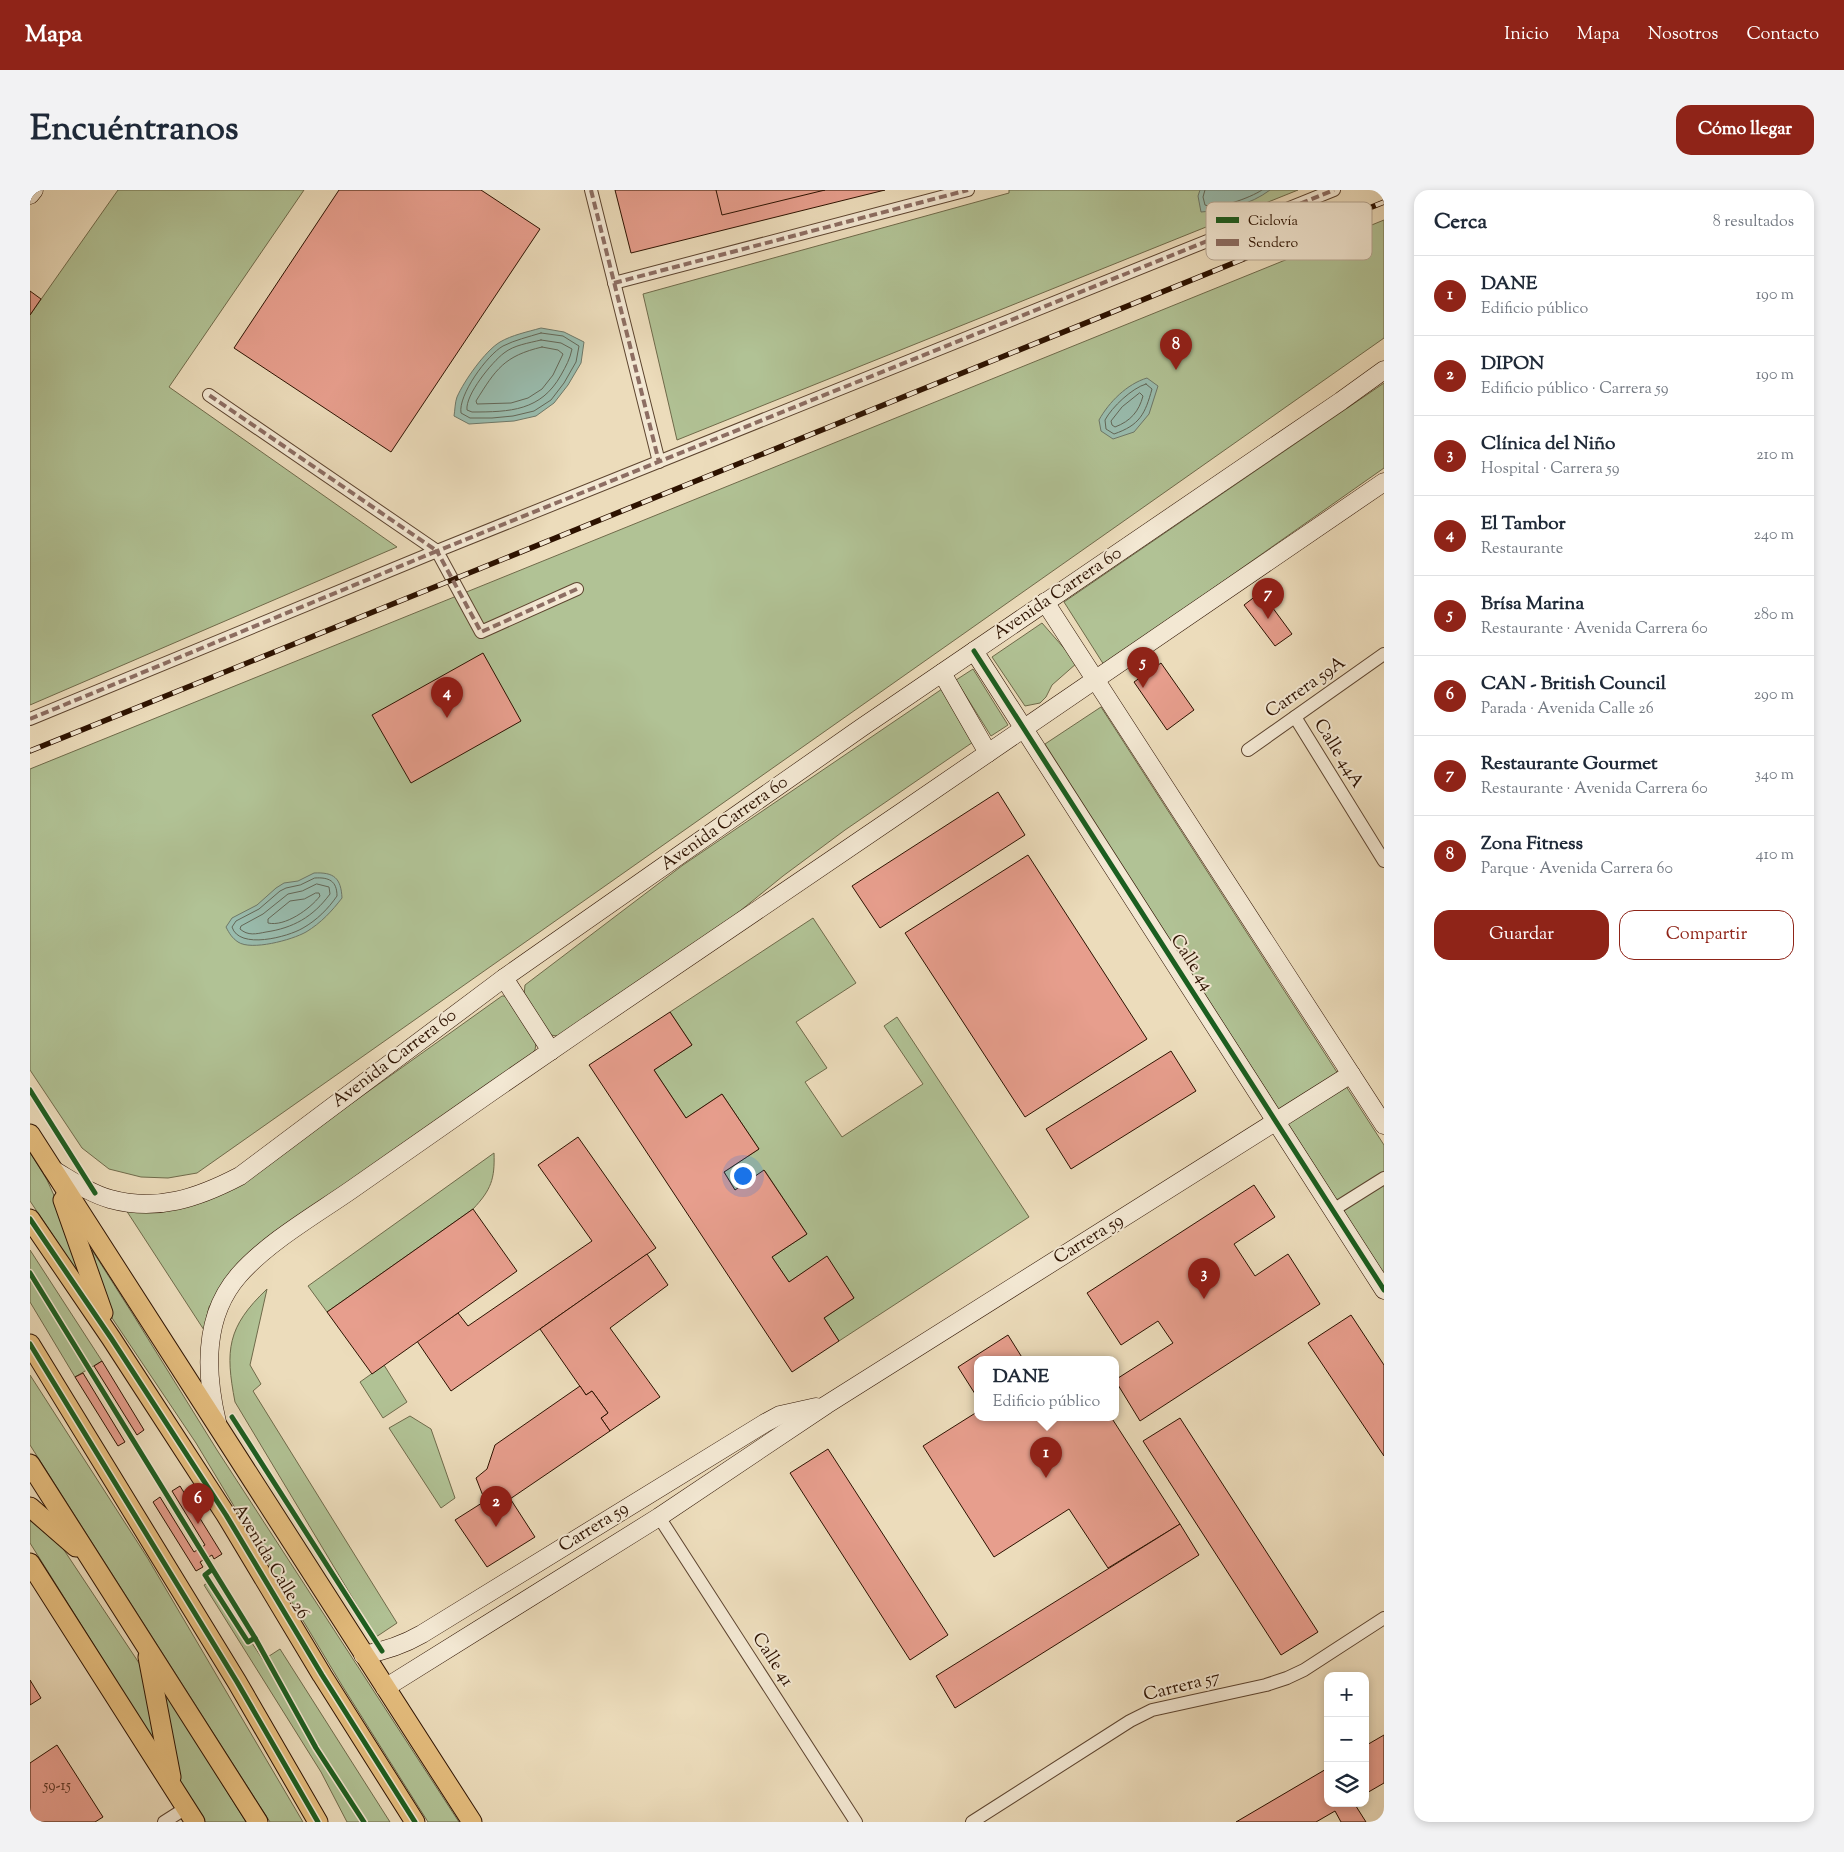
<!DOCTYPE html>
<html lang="es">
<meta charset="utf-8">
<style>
:root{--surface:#fff;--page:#f2f2f3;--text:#1f2937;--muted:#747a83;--line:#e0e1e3;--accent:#8f2418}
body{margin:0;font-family:"Sorts Mill Goudy",serif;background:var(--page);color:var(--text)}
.controls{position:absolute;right:15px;bottom:15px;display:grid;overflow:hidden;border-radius:10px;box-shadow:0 2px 8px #0003}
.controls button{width:45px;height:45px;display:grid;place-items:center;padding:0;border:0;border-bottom:1px solid var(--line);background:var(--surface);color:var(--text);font:25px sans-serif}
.you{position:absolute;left:712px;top:985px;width:18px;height:18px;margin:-12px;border:4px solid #fff;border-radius:50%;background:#1a73e8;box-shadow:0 0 0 8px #1a73e833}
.badge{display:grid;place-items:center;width:32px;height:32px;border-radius:50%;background:var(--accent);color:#fff;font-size:16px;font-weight:700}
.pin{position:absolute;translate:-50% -41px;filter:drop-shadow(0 1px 2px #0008)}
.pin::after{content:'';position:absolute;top:26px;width:18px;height:15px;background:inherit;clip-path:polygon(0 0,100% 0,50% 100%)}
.popup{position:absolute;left:944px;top:1166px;width:145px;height:65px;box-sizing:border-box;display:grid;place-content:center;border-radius:10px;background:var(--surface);filter:drop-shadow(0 1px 4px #0005);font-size:16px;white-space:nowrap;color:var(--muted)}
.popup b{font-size:19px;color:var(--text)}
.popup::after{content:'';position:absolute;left:50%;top:100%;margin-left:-10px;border:10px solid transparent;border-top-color:var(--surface)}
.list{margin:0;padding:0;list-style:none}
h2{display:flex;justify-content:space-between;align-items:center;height:65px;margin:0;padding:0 20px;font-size:21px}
h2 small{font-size:16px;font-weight:400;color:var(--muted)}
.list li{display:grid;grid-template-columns:32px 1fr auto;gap:15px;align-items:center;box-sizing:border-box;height:80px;padding:0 20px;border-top:1px solid var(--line)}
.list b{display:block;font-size:19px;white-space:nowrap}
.list p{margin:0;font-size:16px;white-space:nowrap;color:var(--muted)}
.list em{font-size:16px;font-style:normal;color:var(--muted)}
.actions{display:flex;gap:10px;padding:15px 20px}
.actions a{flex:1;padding:11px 0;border:1px solid var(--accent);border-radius:15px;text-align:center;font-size:18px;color:var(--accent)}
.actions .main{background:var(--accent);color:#fff}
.icon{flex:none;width:28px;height:28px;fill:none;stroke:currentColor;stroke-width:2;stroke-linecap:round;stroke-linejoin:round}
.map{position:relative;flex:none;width:1354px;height:1632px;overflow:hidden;border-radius:15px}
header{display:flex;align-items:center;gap:30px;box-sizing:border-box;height:70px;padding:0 25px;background:var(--accent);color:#fff}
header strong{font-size:24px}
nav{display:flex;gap:28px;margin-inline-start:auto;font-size:18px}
.intro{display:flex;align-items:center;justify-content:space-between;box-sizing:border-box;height:120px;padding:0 30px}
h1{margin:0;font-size:35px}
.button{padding:12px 22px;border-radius:15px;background:var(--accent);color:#fff;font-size:18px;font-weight:700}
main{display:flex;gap:30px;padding:0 30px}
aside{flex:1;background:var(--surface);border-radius:15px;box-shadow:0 2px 8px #0003}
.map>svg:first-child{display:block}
.green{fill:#b1c295;stroke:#6f6a4a}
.water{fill:#99bcae;stroke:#6e7868}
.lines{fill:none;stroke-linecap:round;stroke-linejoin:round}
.shore{stroke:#636757;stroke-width:1}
.building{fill:#e79e8d;stroke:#2d1200}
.street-casing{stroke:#5d442f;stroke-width:14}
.secondary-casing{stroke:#2d1200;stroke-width:19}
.primary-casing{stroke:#2d1200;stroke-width:21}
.street{stroke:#f3e8d3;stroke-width:12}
.secondary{stroke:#f3e8d3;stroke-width:18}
.primary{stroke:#e6be7e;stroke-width:19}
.rail-casing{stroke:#2d1200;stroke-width:5.5}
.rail{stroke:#f3e8d3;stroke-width:4;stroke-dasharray:11;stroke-linecap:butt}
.quiet{stroke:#8d6e63;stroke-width:4;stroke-dasharray:8 4;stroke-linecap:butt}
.cycleway-casing{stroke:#f3e8d3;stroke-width:8}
.cycleway{stroke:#1b5e20;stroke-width:5}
.labels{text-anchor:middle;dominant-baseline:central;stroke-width:4;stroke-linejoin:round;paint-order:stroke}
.number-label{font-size:15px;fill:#5c3523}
.street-label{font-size:18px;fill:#2d1200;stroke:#f3e8d3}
.key{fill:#f3e8d3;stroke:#b8a894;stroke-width:1}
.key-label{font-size:14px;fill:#2d1200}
</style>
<header>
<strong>Mapa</strong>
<nav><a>Inicio</a><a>Mapa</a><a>Nosotros</a><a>Contacto</a></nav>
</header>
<div class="intro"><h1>Encuéntranos</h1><a class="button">Cómo llegar</a></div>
<main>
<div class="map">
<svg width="1354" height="1632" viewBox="0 0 1354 1632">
<rect width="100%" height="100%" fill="#ecdcbb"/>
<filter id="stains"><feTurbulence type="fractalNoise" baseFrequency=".004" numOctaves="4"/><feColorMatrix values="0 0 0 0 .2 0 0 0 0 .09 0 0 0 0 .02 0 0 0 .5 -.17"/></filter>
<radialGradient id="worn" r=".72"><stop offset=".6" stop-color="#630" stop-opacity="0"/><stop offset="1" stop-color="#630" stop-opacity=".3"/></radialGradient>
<g class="green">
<path d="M88,0H274L139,197L367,357L0,515V125Z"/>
<path d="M979,0H1268L647,250L613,104L979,3Z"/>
<path d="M1354,30V148L167,983L138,988L111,987L79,979L52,958L0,880V579Z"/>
<path d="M1354,193V278L1074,475L1034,412Z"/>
<path d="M1012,433L1047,473L1022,495L1016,507L1010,513L995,516L962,467Z"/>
<path d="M943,479L978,535L961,546L926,490Z"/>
<path d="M912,499L946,550L815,640L753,686L694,734L528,846L520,845L494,806L495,795L653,675Z"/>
<path d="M1071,517L1354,955V1084L1015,554Z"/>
<path d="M783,728L826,793L766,832L797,878L775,892L812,947L893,894L854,836L867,827L999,1027L809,1151L794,1128L824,1108L797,1067L759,1092L742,1067L777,1044L735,981L705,1000L694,982L729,959L692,904L656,928L624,880L662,855L640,822Z"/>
<path d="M472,806H476L506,853L505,860L498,867L193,1095L179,1117L174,1140L96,1020L199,1001Z"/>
<path d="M0,962L17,990L38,1036L49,1084L0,1011Z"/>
<path d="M464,963C465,989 461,1000 443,1019L297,1122L278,1096Z"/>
<path d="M0,1060L72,1171L45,1187L0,1112Z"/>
<path d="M62,1060L102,1123L187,1260L429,1632H398L313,1497L166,1253L80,1125Z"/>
<path d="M237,1099L220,1175L231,1194L223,1201L367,1433L346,1447L205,1212C195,1160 197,1137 237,1099Z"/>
<path d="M354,1175L377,1212L353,1228L330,1192Z"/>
<path d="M0,1185L117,1367L273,1632H240L0,1255Z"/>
<path d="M380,1226L401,1239L425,1308L411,1318L359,1238Z"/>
<path d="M0,1327L30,1354L113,1479L126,1554L0,1353Z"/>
<path d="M182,1391L233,1470L250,1459L360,1632H317L291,1582L174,1395Z"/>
<path d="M133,1499L216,1632H174L150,1596Z"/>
</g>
<g class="water">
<path d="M1170,0H1240C1220,15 1196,20 1171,22L1168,6Z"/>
<path d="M511,138L534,142L554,152L551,173L538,195L524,213L506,226L484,231L439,234L424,226C425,220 425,212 427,207C434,191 455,161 470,152C482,145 497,142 511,138Z"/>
<path d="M1117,188L1128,196L1119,224L1104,242L1083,249L1071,241L1069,230C1079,212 1097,194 1117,188Z"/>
<path d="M284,683C304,682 311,688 312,708C302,721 291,733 276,742C262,750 221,761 208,752C202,748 199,743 196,737L202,728L227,715L246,698L254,693L268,691Z"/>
</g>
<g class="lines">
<g class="shore">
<path d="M1175,0L1173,7L1175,15C1187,20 1220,8 1232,0"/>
<path d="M511,143L533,146L549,156L546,172L534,193L521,210L504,221L483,226L462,228H440L431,223C428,205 457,165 473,156C485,150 498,147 511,143Z"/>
<path d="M511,150L531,153L542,159C540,169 536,176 531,185C511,221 480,222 442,222L437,220C435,205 462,172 474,163C484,155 499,153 511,150Z"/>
<path d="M512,157L528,160L533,164L523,185L512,199L498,208L481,213L447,214L446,211C466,179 474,166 512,157Z"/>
<path d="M1116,194L1122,199C1115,224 1110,235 1084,244L1076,239L1075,230C1082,217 1102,198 1116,194Z"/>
<path d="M1110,203L1113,206C1109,221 1101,231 1085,237L1082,235L1081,231L1092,217Z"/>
<path d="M285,688C299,687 307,691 307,706C298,719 287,730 273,738C258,747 209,760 202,737L206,731L229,719L250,701L256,698L270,695Z"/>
<path d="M287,694L299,697L300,704C283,727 263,738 236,742C226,744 218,746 210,739L211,736L233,724L258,704L272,701Z"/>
<path d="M286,703H289L290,706C280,719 255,737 238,733V729L260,711L274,709Z"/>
</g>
</g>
<g class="building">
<path d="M309,0H451L510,39L361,262L204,158Z"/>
<path d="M585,0H855L601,63Z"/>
<path d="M686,0H795L692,25Z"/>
<path d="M0,101L11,109L0,125Z"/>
<path d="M1231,402L1262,444L1245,456L1214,415Z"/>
<path d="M453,463L491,531L381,593L342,525Z"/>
<path d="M1131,473L1164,520L1137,540L1104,492Z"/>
<path d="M968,602L995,645L850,738L822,696Z"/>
<path d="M998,665L1117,849L995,927L875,743Z"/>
<path d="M640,822L662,855L624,880L656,928L692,904L729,959L694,982L705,1000L734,980L777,1044L742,1067L759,1092L797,1066L824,1108L794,1128L809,1151L762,1182L559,875Z"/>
<path d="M1141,861L1166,901L1041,979L1016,939Z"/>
<path d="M548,947L626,1058L421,1201L387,1151L428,1123L438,1136L562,1051L508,975Z"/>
<path d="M1224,995L1245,1027L1204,1054L1225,1086L1258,1064L1290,1114L1110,1231L1085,1190L1143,1153L1128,1131L1091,1155L1057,1103Z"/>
<path d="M443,1019L487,1081L342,1184L297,1122Z"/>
<path d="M617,1064L638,1095L580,1138L630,1207L580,1241L571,1228L578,1223L562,1201L556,1205L510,1139Z"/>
<path d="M1321,1125L1354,1175V1266L1278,1153Z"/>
<path d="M978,1145L993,1169H947V1207L928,1177Z"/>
<path d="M72,1171L114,1240L107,1245L64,1176Z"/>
<path d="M53,1183L95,1252L88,1256L45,1187Z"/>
<path d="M550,1196L556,1205L562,1201L578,1223L571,1228L580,1241L480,1309L474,1299L455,1311L446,1288L457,1279L465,1255Z"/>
<path d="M947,1222V1227H1081L1150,1334L1078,1378L1039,1319L964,1367L893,1256Z"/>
<path d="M1150,1228L1288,1442L1251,1465L1113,1251Z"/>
<path d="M798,1259L918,1445L880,1470L760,1283Z"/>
<path d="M150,1296L192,1364L184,1369L182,1365L170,1372L173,1377L166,1381L123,1312L130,1307L164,1362L175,1355L142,1301Z"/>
<path d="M474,1299L505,1347L457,1377L425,1330Z"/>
<path d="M1150,1334L1169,1365L925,1518L906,1486Z"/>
<path d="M0,1490L11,1508L0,1515Z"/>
<path d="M1354,1545V1593L1335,1604V1556Z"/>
<path d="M27,1555L73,1627L65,1632H0V1573Z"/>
<path d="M1298,1578V1613H1324L1336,1632H1311L1305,1621L1286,1632H1206Z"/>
</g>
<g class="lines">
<defs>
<g id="street">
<path d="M561,0L629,272"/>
<path d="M584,93L938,0"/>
<path d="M547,399L451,442L407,361L1304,0"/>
<path d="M1265,527L1354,671"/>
<path d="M0,529L407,361L179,205"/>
<path d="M1218,560L1354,464"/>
<path d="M1303,1020L1354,988"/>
<path d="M629,1327L826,1632"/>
<path d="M134,1632L156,1618"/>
<path d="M942,1632L1100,1531L1122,1520L1236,1495L1257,1488L1274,1480L1354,1428"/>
</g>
<g id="secondary">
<path d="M0,5L4,0"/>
<path d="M1015,412L1354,935"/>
<path d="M944,461L1354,1100"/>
<path d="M912,483L958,563"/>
<path d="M474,788L521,861"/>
<path d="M22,979C41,990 59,1003 80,1009C127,1022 168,1008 210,986L474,788L831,538L1311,211L1354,180"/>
<path d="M187,1232C175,1181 173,1126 209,1085C238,1052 285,1025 321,1000C399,945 478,890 557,836C823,655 1089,475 1354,292"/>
<path d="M333,1465C355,1461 373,1455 392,1444L735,1233L750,1225L786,1217"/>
<path d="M355,1498L629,1327L796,1215L1321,884"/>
</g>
<g id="primary">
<path d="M0,944L442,1632"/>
<path d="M33,1010L73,1123"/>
<path d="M0,1029L81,1148L196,1325L292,1485L385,1632"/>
<path d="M0,1154L207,1492L288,1632"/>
<path d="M0,1274L228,1632"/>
<path d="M0,1317L46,1357"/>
<path d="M0,1373L165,1632"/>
<path d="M118,1467L141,1587"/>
</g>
</defs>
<use href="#street" class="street-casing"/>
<use href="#secondary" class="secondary-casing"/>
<use href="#primary" class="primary-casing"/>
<use href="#street" class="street"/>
<use href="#secondary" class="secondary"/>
<use href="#primary" class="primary"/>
<defs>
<path id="rail" d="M0,561L1354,12"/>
</defs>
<use href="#rail" class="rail-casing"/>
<use href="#rail" class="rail"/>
<g class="quiet">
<path d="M561,0L629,272"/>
<path d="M584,93L938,0"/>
<path d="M547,399L451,442L407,361L1304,0"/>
<path d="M0,529L407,361L179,205"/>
</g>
<defs>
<g id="cycleway">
<path d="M944,461L1354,1100"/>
<path d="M0,900L65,1003"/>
<path d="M0,1029L81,1148L196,1325L292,1485L385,1632"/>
<path d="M0,1083L225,1448L286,1558L334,1632"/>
<path d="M0,1154L207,1492L288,1632"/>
<path d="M202,1227L352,1461"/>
<path d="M180,1381L175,1385L218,1452L225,1448"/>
</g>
</defs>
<use href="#cycleway" class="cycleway-casing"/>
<use href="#cycleway" class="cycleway"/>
</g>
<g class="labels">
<g class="number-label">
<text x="27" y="1596">59-15</text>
</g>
<g class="street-label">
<text transform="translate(1028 404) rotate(-34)">Avenida Carrera 60</text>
<text transform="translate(1276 498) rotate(-35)">Carrera 59A</text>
<text transform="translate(1308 564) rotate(58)">Calle 44A</text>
<text transform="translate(695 634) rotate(-35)">Avenida Carrera 60</text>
<text transform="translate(1161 773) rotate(57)">Calle 44</text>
<text transform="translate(365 869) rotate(-37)">Avenida Carrera 60</text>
<text transform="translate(1059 1050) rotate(-32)">Carrera 59</text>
<text transform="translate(564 1338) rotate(-32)">Carrera 59</text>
<text transform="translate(240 1372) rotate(59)">Avenida Calle 26</text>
<text transform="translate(742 1470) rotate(57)">Calle 41</text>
<text transform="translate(1152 1497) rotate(-14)">Carrera 57</text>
</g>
</g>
<rect x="1176" y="12" width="166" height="58" rx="8" class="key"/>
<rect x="1186" y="27" width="23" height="6" fill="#1b5e20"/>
<rect x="1186" y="49" width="23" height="7" fill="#8d6e63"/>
<g class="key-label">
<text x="1218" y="35">Ciclovía</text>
<text x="1218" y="57">Sendero</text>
</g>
<rect width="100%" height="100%" filter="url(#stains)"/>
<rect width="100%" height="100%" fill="url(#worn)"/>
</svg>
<div class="controls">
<button>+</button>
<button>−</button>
<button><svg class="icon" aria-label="layers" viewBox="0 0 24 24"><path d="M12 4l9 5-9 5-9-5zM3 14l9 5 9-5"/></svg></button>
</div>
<div class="you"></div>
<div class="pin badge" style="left:1016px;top:1288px">1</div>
<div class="popup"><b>DANE</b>Edificio público</div>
<div class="pin badge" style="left:466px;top:1337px">2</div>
<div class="pin badge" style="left:1174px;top:1109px">3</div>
<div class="pin badge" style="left:417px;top:528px">4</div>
<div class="pin badge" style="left:1113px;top:498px">5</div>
<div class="pin badge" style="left:168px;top:1334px">6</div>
<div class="pin badge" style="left:1238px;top:429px">7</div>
<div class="pin badge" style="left:1146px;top:180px">8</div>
</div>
<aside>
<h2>Cerca<small>8 resultados</small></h2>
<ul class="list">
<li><span class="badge">1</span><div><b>DANE</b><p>Edificio público</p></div><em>190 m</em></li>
<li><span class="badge">2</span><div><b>DIPON</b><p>Edificio público · Carrera 59</p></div><em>190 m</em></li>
<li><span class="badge">3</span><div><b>Clínica del Niño</b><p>Hospital · Carrera 59</p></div><em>210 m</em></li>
<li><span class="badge">4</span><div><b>El Tambor</b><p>Restaurante</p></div><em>240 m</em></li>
<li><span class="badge">5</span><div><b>Brísa Marina</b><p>Restaurante · Avenida Carrera 60</p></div><em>280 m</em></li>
<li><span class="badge">6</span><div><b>CAN - British Council</b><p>Parada · Avenida Calle 26</p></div><em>290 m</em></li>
<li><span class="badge">7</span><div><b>Restaurante Gourmet</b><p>Restaurante · Avenida Carrera 60</p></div><em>340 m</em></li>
<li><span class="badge">8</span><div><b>Zona Fitness</b><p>Parque · Avenida Carrera 60</p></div><em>410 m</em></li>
</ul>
<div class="actions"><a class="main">Guardar</a><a>Compartir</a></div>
</aside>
</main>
